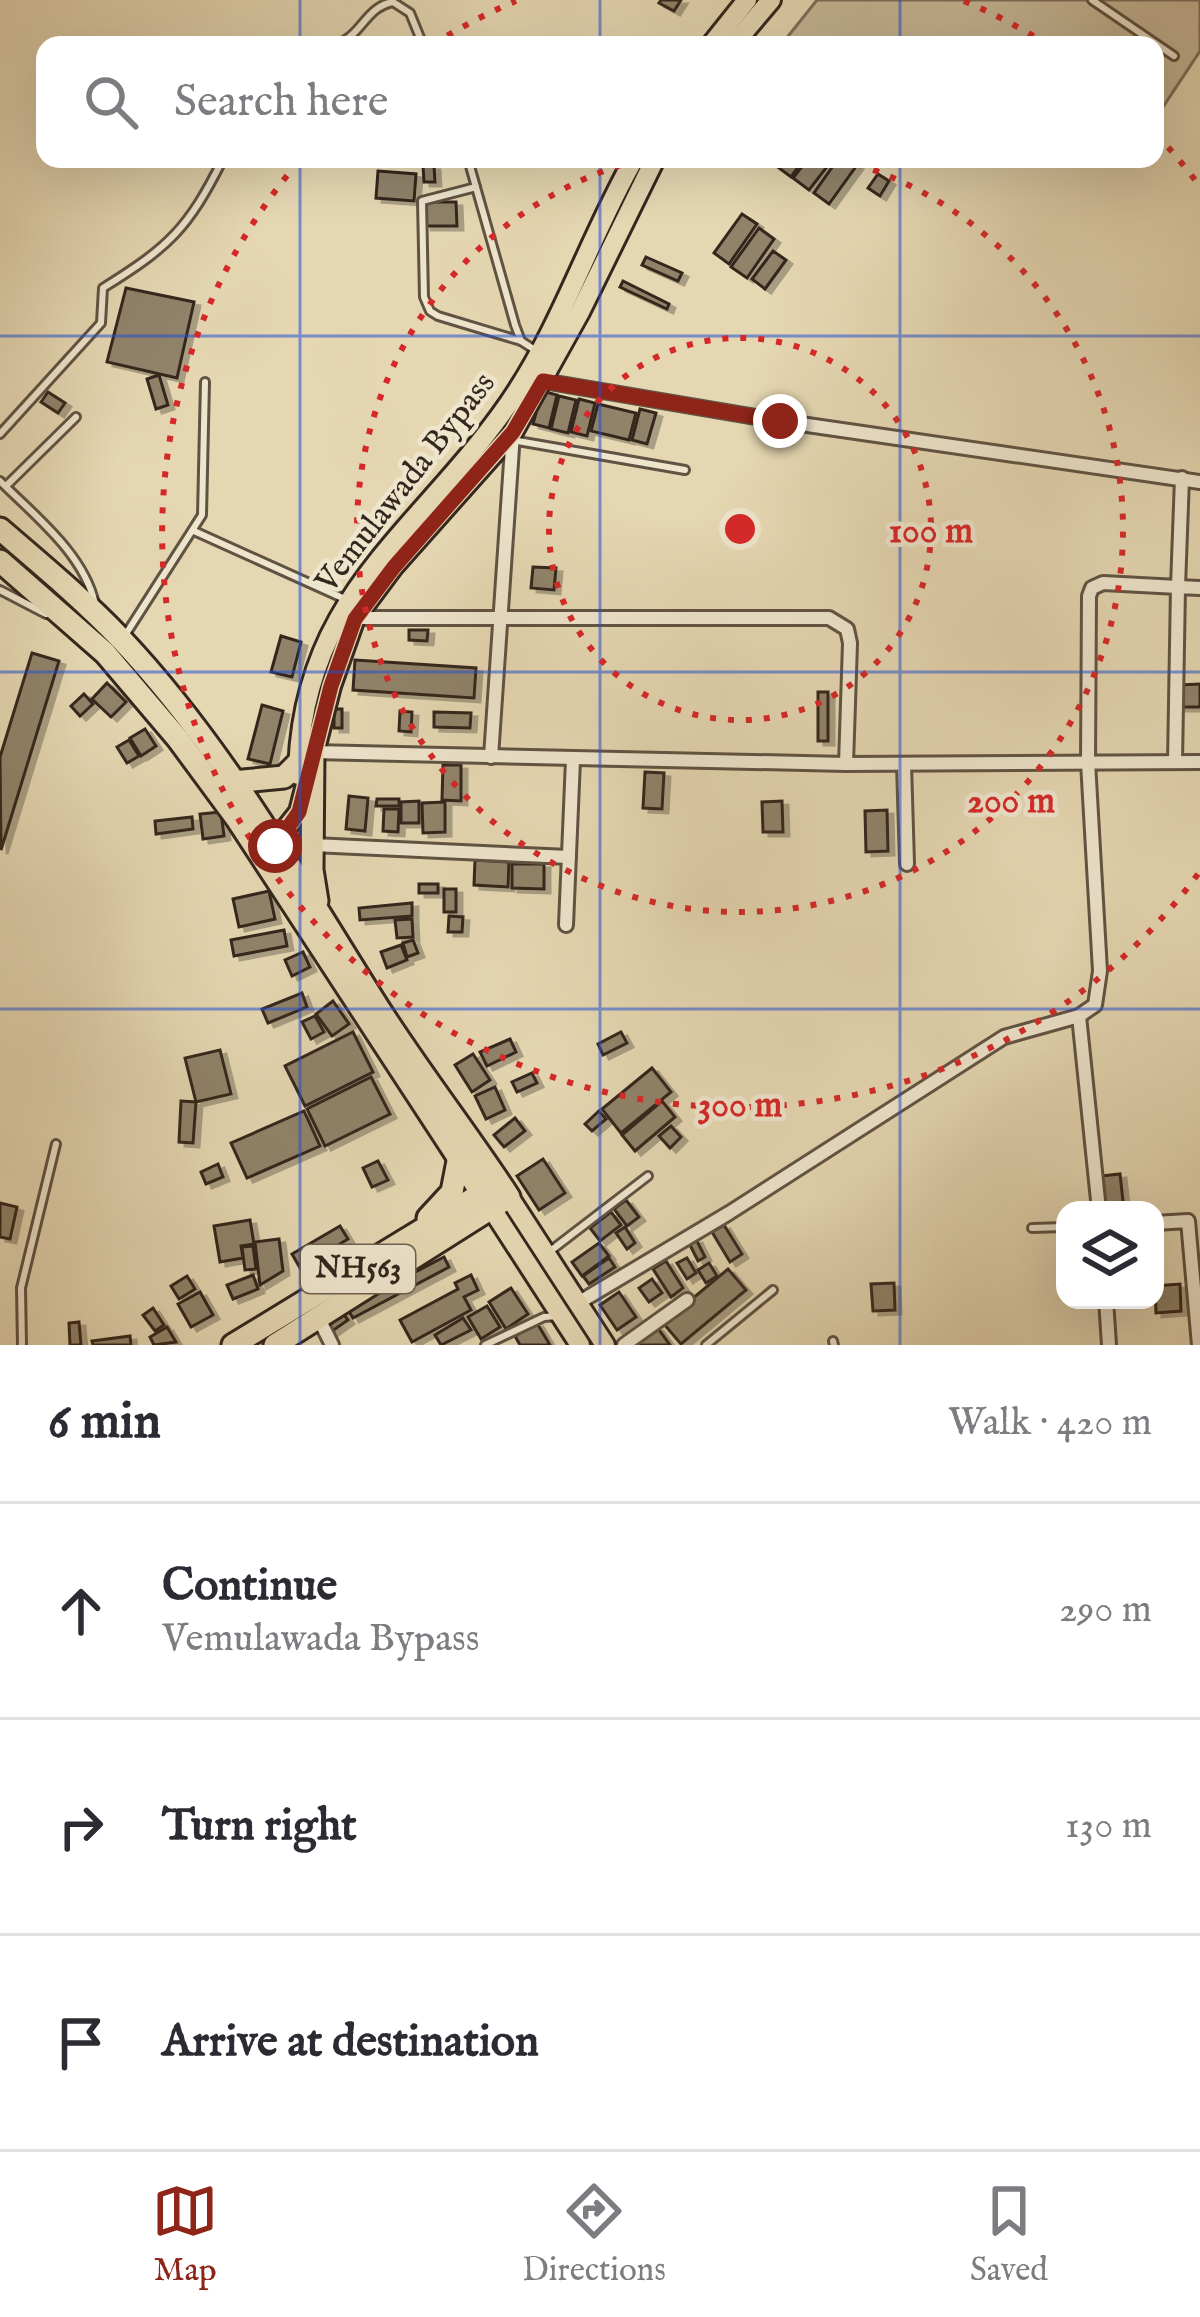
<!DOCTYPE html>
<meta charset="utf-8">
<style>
:root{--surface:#fff;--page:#f2f2f3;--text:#2b2b33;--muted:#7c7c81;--line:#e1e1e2;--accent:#8f2418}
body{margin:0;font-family:"IM FELL English",serif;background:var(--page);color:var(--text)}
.controls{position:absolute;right:36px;bottom:36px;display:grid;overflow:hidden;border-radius:24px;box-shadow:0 12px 48px #0002}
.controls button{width:108px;height:108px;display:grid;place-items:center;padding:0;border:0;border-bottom:3px solid var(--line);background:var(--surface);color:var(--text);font:60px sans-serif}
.stop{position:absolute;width:36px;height:36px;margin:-27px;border:9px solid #8f2418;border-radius:50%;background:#fff}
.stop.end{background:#8f2418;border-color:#fff;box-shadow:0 3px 12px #0008}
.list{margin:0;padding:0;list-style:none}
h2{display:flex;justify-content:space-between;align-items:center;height:156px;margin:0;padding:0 48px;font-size:51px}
h2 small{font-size:39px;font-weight:400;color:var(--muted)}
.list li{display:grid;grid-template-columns:78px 1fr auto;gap:36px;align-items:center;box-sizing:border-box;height:216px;padding:0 48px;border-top:3px solid var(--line)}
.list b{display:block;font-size:45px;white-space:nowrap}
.list p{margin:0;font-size:39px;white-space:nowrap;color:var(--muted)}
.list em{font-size:39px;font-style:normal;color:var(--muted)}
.icon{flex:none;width:66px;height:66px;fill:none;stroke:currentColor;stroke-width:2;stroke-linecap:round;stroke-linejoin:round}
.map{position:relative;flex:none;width:1200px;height:1345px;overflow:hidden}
.search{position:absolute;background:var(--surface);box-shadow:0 12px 48px #0002;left:36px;right:36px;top:36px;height:132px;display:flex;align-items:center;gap:30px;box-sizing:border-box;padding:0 42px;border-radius:24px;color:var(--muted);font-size:45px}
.sheet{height:804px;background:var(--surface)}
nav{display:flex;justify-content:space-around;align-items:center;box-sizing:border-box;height:168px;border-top:3px solid var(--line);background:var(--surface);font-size:33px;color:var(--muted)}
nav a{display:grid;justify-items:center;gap:6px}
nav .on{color:var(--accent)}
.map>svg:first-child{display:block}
.green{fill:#c7b999;stroke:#7e705c;stroke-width:3}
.building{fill:#90836b;stroke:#34271e;stroke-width:3;filter:url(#shadow)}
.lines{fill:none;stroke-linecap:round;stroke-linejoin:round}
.lane-casing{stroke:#605343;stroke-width:12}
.street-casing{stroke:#605343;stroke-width:18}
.primary-casing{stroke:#34271e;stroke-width:24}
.highway-casing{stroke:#34271e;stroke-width:27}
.lane{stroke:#eee5cd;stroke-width:6}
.street{stroke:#eee5cd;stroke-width:12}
.primary{stroke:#e5d7b2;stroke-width:18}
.highway{stroke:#e5d7b2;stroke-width:21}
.route{stroke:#8f2418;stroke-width:15}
.grid{fill:none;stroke:#1d4ed8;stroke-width:3;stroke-opacity:0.55}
.ring{fill:none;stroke:#d62828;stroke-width:6;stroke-dasharray:6 12}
.labels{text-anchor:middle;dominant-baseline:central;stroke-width:9;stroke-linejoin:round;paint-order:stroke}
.shield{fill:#eee5cd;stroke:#6c6052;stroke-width:3}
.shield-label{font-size:30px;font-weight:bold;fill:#34271e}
.street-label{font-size:33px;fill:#34271e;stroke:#eee5cd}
.centre{fill:#d62828;stroke:#eee5cd;stroke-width:6}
.ring-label{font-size:36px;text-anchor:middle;font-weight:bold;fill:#d62828;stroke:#eee5cd;stroke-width:9;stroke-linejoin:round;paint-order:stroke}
</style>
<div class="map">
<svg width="1200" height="1345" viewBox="0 0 1200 1345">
<defs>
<filter id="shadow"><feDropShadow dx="6" dy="4" stdDeviation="0" flood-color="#0004"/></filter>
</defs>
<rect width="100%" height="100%" fill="#e5d7b2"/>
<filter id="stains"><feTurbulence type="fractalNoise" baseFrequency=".00167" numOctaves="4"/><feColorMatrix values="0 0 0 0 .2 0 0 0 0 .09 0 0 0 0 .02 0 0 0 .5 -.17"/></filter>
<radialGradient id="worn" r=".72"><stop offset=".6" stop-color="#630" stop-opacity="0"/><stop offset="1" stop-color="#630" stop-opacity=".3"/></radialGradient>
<path class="green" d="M817,0H1200V51L1155,119V45H781Z"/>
<g class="building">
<path d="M661,0H681L674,11L659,3Z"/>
<path d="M780,159H804L791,177L775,165Z"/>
<path d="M808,159H833L809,190L793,178Z"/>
<path d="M838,159H849L857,165L829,204L814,193Z"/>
<path d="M423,166H434L435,182H424Z"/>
<path d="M378,171L416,174L414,201L376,198Z"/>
<path d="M878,174L889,181L880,196L868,188Z"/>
<path d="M425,202H456L457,226H425Z"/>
<path d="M742,214L757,224L729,264L714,253Z"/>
<path d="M759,228L774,239L747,278L731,267Z"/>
<path d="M773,251L786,260L765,289L752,279Z"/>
<path d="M646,257L682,273L678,281L642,265Z"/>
<path d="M623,281L669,304L667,309L620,287Z"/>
<path d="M126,288L194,302L177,378L107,362Z"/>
<path d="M159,375L168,405L156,409L147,379Z"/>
<path d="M542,391L557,395L549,428L533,424Z"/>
<path d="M48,392L65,403L58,413L41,402Z"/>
<path d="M559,396L576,400L568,433L551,429Z"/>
<path d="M579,399L595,403L587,436L571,432Z"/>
<path d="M598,404L636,413L629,440L591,431Z"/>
<path d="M640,409L656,413L647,444L632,440Z"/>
<path d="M533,567L556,568L554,590L531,588Z"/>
<path d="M409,630H428L427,641L409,640Z"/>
<path d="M281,636L301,642L292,677L271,672Z"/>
<path d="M32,653L59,661L1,850L0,757Z"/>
<path d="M355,660L476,668L474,698L353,690Z"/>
<path d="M107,683L126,702L111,717L92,699Z"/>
<path d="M1200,684V707H1180V685Z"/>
<rect x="818" y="692" width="10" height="49"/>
<path d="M84,694L93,704L80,716L71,706Z"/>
<path d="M262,705L283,711L270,764L248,759Z"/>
<rect x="334" y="709" width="8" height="19"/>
<path d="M400,711L412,712L411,732L399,731Z"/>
<path d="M434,712L471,713L470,728L434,727Z"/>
<path d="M145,729L156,746L141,756L130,738Z"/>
<path d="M129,740L139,756L127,763L117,747Z"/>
<path d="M443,765H461V801L442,800Z"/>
<path d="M645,772L664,773L662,809L643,808Z"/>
<path d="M349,796L368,798L365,831L346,829Z"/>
<path d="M377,799H399V806H376Z"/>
<path d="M419,801V823H401V802Z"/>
<path d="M782,801L783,832H763L762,802Z"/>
<path d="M445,802V832L423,833L422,803Z"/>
<path d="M384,809H399L398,832L383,831Z"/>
<path d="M887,810L888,851L866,852L865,811Z"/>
<path d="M221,812L224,836L203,839L200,814Z"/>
<path d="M192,817L193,829L156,834L155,821Z"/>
<path d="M475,860L509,862L508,887L474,885Z"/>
<path d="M512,864H544V889L512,888Z"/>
<rect x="419" y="884" width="19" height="9"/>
<rect x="444" y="889" width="12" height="23"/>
<path d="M269,891L275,919L239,927L233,899Z"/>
<path d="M412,903V916L360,920L359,908Z"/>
<path d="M449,916L463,917L462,932H448Z"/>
<path d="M412,919L413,937L397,938L395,920Z"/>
<path d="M284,930L287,946L234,956L231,940Z"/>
<path d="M413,940L418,953L407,957L403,943Z"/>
<path d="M401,945L407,960L387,968L381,952Z"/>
<path d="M303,952L310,967L292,976L285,960Z"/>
<path d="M302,993L307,1007L268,1023L262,1009Z"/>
<path d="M333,1001L349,1024L332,1036L316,1014Z"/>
<path d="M315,1016L324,1032L311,1039L302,1022Z"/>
<path d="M353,1032L373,1072L305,1106L285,1066Z"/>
<path d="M621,1032L627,1043L603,1055L598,1044Z"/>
<path d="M510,1039L516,1052L487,1066L480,1052Z"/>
<path d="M220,1050L231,1094L196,1102L185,1058Z"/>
<path d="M473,1054L490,1080L472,1092L455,1065Z"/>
<path d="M652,1068L671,1092L621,1133L602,1109Z"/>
<path d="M532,1073L537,1083L517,1092L512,1082Z"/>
<path d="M371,1077L390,1114L325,1146L307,1109Z"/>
<path d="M495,1087L505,1110L486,1119L475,1096Z"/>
<path d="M181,1101L196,1102L193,1143L179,1142Z"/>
<path d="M662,1101L675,1117L635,1151L622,1135Z"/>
<path d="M304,1111L320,1146L247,1178L231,1143Z"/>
<path d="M599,1111L606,1119L592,1131L585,1124Z"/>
<path d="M515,1118L525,1131L504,1147L494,1135Z"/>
<path d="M671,1126L681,1137L670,1148L659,1136Z"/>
<path d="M543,1159L565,1193L539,1210L517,1176Z"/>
<path d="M378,1161L388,1180L372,1187L363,1168Z"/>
<path d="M218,1164L223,1177L206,1184L201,1172Z"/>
<path d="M1120,1174L1124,1210H1105L1101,1176Z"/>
<path d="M626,1200L639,1217L627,1226L614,1209Z"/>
<path d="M0,1203L17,1207L10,1239L0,1237Z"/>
<path d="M611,1212L621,1225L600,1241L590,1228Z"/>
<path d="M250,1220L254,1244L241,1246L243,1258L220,1262L214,1226Z"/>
<path d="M724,1225L742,1254L730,1262L712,1232Z"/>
<path d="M340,1226L348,1239L300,1268L292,1254Z"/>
<path d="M625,1227L635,1243L627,1249L616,1233Z"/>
<path d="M279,1239L283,1271L260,1285L255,1242Z"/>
<path d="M696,1239L705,1257L698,1261L689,1243Z"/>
<path d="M599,1243L609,1256L582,1276L572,1262Z"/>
<path d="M253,1246L256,1269L245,1270L242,1247Z"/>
<path d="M444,1257L449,1267L353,1318L347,1308Z"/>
<path d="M609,1258L615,1267L589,1284L583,1276Z"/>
<path d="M687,1258L696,1273L687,1279L677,1263Z"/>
<path d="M666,1261L683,1288L671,1297L653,1269Z"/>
<path d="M709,1263L717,1276L706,1283L698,1270Z"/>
<path d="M728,1269L746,1290L681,1344L663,1323Z"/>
<path d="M253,1275L258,1289L233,1299L227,1285Z"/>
<path d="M471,1275L478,1290L464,1297L471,1310L412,1342L400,1320L458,1289L455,1283Z"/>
<path d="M187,1276L195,1289L179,1299L171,1286Z"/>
<path d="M652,1279L662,1293L649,1302L639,1288Z"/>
<path d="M894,1283L895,1310L873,1311L871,1284Z"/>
<path d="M1180,1284L1181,1311L1156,1313L1155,1286Z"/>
<path d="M511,1288L528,1314L506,1329L489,1302Z"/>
<path d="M200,1292L213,1315L191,1327L178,1304Z"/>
<path d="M619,1292L636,1317L617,1330L600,1305Z"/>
<path d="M487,1306L500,1327L481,1339L468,1317Z"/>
<path d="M153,1308L164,1325L155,1331L143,1315Z"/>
<path d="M342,1312L348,1320L328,1334L322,1325Z"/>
<path d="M463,1318L471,1330L441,1345L435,1335Z"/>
<path d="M79,1322L81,1345H70L69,1323Z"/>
<path d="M537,1323L550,1345H520L515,1336Z"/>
<path d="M167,1327L176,1342L154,1345L150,1337Z"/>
<path d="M657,1327L670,1345H632Z"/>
<path d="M130,1336L131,1345H93L92,1341Z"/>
</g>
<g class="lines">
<defs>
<g id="lane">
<path d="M1092,0L1174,56"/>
<path d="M332,45C361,40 364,7 393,2L410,13L423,45"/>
<path d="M468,159L515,325L521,341L535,350"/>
<path d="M476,187L422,201L424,297L430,311L438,316L521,341"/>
<path d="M0,434L101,323L103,288C169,247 188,229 223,159"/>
<path d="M512,440L685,470"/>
<path d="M0,481C35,516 84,554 95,604"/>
<path d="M6,486L76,417"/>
<path d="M194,531L347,600"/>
<path d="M0,590L46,614"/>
<path d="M124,637L202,515L205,382"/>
<path d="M1032,1228L1065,1227"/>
<path d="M549,1252L648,1176"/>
<path d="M833,1341L834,1345"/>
<path d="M22,1345L21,1288L56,1144"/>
<path d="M485,1345L544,1317L558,1316"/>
<path d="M706,1345L773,1290"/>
</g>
<g id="street">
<path d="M543,381L780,421L1200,482"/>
<path d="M355,618H829L847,629L850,643L846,764"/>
<path d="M313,752L846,764L1200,762"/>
<path d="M491,757L513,433"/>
<path d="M1175,762L1178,587L1200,588"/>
<path d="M904,764L907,864"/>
<path d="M313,845L569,857"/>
<path d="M566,925L573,760"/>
<path d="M1079,1016L1099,1210"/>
<path d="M1155,1223L1188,1221L1199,1345"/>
<path d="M1106,1300L1109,1345"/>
<path d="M578,1303L729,1213L1004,1037L1079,1016L1095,1005L1100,971L1088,762L1089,596L1092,588L1103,583L1178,587L1182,478"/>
<path d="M319,1319L332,1345"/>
<path d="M624,1345L687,1300"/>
</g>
<g id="primary">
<path d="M711,45L747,0"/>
<path d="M733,45L771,0"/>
<path d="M298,775C301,595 419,533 509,403C561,328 589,238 634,159"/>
<path d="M268,851L299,812L331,686L355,618L393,567L513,432L580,312L655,159"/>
<path d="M509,1197L605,1345"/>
<path d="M492,1209L580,1345"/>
</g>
<g id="highway">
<path d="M0,529C42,565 84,600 122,640C220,744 293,872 369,993C412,1063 464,1128 509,1197L275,1345"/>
<path d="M0,561L105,653L178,739L237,819L492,1209"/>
<path d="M313,752L312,870L317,901"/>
<path d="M232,782L284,777L298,763"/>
<path d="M428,1218L452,1192L459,1156"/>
<path d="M233,1345L494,1186"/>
</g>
</defs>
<use href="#lane" class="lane-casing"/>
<use href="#street" class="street-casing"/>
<use href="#primary" class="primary-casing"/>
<use href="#highway" class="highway-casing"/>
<use href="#lane" class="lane"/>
<use href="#street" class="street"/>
<use href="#primary" class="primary"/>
<use href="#highway" class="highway"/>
</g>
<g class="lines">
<path class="route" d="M275,846L299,812L331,686L355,619L394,567L513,432L543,381L780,421"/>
</g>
<path class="grid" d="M300,0V45M600,0V45M900,0V45M300,159V1345M600,159V1345M900,159V1345M0,336H1200M0,672H1200M0,1009H1200"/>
<g class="ring">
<circle cx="740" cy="529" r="191"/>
<path d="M839 159A383 383 0 1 1 641 159"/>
<path d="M1198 874A574 574 0 1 1 300 160M432 45A574 574 0 0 1 516 1M964 1A574 574 0 0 1 1048 45M1156 134A574 574 0 0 1 1198 184"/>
</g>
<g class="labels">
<rect class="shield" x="301" y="1245" width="114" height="48" rx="9"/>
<g class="shield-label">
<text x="358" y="1269">NH563</text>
</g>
<g class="street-label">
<text transform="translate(406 483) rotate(-52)">Vemulawada Bypass</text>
</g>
</g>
<circle cx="740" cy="529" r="18" class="centre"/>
<g class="ring-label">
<text x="931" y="542">100 m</text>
<text x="1011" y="812">200 m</text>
<text x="740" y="1116">300 m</text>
</g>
<rect width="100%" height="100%" filter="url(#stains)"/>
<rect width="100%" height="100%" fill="url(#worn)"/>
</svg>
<div class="controls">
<button><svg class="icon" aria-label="layers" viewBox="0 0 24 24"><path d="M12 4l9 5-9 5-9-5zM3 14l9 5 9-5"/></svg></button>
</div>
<div class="stop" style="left:275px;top:846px"></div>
<div class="stop end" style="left:780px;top:421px"></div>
<div class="search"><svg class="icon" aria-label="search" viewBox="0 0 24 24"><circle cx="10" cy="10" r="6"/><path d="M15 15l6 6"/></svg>Search here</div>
</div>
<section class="sheet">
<h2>6 min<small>Walk · 420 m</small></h2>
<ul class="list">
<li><svg class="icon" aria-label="ahead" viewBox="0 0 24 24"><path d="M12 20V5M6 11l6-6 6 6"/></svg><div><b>Continue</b><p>Vemulawada Bypass</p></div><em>290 m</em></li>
<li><svg class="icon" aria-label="right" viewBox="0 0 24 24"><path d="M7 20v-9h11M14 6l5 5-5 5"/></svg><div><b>Turn right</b></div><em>130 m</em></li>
<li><svg class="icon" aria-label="arrive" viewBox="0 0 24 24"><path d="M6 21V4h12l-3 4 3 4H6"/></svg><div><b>Arrive at destination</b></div></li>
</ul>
</section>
<nav>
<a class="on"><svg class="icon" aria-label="map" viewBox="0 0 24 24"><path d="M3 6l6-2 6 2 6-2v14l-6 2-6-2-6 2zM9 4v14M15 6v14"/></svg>Map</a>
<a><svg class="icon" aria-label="directions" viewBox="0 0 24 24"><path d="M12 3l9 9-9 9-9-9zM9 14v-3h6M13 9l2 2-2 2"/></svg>Directions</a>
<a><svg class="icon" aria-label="saved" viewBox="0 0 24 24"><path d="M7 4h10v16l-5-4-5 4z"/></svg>Saved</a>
</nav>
